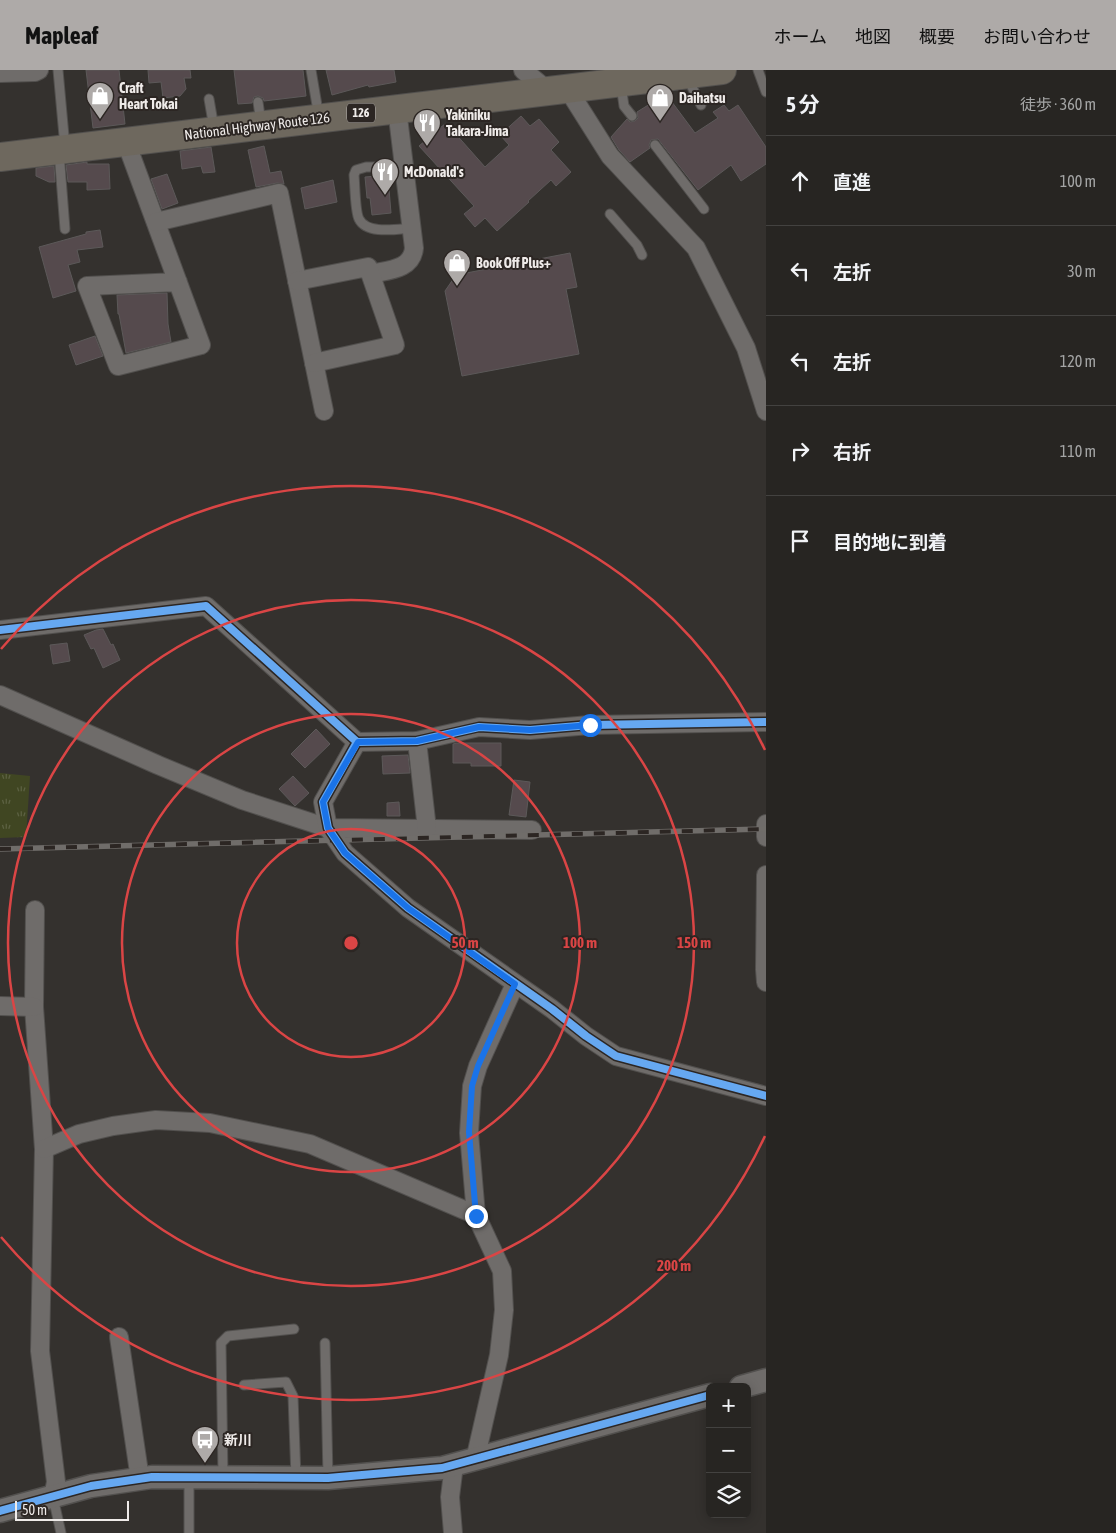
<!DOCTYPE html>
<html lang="ja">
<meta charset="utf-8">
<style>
:root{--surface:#272522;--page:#2f2d2a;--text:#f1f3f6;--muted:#a4a5a5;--line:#434240;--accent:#aeaaa8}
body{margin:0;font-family:"Asap Condensed","Noto Sans JP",sans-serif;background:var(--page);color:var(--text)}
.controls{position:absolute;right:15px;bottom:15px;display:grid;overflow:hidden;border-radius:8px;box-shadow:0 2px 12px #0003}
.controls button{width:45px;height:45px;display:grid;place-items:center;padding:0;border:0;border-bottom:1px solid var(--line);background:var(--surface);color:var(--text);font:25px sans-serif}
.scale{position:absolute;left:15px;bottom:12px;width:114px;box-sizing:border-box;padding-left:5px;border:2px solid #efebe9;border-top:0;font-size:14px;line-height:18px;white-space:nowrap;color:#efebe9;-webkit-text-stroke:4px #2c2623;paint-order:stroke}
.stop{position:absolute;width:15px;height:15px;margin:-11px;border:4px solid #1a73e8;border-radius:50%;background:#fff}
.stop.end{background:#1a73e8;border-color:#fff;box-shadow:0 1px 5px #0008}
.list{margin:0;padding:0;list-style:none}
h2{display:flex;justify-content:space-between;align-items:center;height:65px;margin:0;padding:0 20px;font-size:21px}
h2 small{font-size:16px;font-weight:400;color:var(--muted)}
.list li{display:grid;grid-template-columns:32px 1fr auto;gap:15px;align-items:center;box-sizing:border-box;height:90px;padding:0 20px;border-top:1px solid var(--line)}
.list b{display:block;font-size:19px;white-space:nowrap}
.list em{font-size:16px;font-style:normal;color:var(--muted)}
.icon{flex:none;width:28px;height:28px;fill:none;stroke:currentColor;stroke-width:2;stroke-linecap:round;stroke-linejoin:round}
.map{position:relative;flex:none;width:766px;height:1463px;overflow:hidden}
header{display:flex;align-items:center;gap:30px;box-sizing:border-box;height:70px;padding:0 25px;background:var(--accent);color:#111}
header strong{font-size:24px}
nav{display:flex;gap:28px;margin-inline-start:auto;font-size:18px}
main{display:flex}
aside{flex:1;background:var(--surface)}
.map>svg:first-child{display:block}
.grass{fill:url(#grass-tufts)}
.building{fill:#554a4d;stroke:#5c5959}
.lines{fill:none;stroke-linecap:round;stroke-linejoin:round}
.service-casing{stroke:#52504e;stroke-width:11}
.minor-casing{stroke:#52504e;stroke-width:20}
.tertiary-casing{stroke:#52504e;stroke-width:25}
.trunk-casing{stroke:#52504e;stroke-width:30}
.service{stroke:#6f6c6a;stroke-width:9}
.minor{stroke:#6f6c6a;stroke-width:18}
.tertiary{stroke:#6f6c6a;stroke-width:22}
.trunk{stroke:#6e685e;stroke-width:28}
.rail-casing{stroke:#706d6a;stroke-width:5.5}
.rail{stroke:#2c2623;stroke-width:4;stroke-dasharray:11;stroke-linecap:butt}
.cycleway-casing{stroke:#2c2623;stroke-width:11}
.cycleway{stroke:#66a8f1;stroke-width:8}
.route{stroke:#1a73e8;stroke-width:6}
.ring{fill:none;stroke:#da4545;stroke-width:2.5}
.labels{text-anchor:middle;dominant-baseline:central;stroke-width:4;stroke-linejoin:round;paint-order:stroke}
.shield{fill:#2c2623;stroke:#b4b0ae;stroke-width:1}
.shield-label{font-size:12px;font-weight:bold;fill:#efebe9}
.poi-label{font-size:14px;font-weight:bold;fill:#efebe9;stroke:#2c2623;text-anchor:start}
.street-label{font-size:14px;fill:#efebe9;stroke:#2c2623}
.centre{fill:#da4545;stroke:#2c2623;stroke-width:2.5}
.ring-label{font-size:15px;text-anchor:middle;font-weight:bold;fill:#da4545;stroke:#2c2623;stroke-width:4;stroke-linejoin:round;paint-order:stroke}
</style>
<header>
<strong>Mapleaf</strong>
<nav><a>ホーム</a><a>地図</a><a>概要</a><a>お問い合わせ</a></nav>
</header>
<main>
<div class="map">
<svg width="766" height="1463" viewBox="0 0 766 1463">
<defs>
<pattern id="grass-tufts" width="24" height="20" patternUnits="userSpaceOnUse" patternTransform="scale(1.25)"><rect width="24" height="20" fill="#404622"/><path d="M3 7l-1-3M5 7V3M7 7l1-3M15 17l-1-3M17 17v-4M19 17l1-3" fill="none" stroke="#5c6142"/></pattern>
</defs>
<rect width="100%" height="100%" fill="#34312e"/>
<path class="grass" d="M0,703L30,706L26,767L0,768Z"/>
<g class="building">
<path d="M86,0H119L125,54L93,58Z"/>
<path d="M148,0H190L191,8H184L186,19L180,26L163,28L161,12L149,13Z"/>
<path d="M234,0H303L306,26L264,31L263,28L258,26L254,27L252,33L238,34Z"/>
<path d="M326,0H394L396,12L369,17L368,15L332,25Z"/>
<path d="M666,24L695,63L718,48L713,42L724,35L729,41L738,35L766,77V94L741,111L731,95L698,120L658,69L651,70L649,75L650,78L630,92L619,80L611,67L627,49L630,52L635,51L638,48L637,42Z"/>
<path d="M521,46L530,56L539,49L559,72L551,80L571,102L556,116L551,110L528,131L529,132L497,161L485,148L475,157L464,144L474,136L419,76L446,53L485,97L509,75L500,65Z"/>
<path d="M264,76L270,103L281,101L284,114L277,113L256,117L248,80Z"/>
<path d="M211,77L215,102L203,103L201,96L182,99L180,81Z"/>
<path d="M87,92V94H109L110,119L87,120V112H68L66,95Z"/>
<path d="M54,96L55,112H49L36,106V98Z"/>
<path d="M167,104L178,133L162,139L151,109Z"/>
<path d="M377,106V108L388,107L391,143L372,145L370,128H367L365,107Z"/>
<path d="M333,110L337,132L305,139L301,118Z"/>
<path d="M100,160L103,177L77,180L80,192L68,195L76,221L53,228L39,177L86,164V162Z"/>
<path d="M570,183L577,217L566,219L579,284L462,306L445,221L456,205Z"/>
<path d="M167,223L168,254L171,272L126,283L119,244H118L117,225Z"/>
<path d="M95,266L103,286L76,295L69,275Z"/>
<path d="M103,559L111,575L113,574L120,590L103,598L94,578L91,579L84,565L96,560Z"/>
<path d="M67,573L70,591L53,594L50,575Z"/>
<path d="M316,659L330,674L305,698L291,684Z"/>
<path d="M457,673H501V696H471V693H453V674Z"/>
<path d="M408,685L410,703L383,704L382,686Z"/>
<path d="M293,706L309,723L295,736L279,719Z"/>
<path d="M514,710L530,712L526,747L509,745Z"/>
<path d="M399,732L400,746H387V733Z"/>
</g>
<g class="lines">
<defs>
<g id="service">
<path d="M58,0L65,77"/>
<path d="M311,0L319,47"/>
<path d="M758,0L766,22"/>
<path d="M687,7L701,35"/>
<path d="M621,15L624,36L632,46"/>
<path d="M209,29L214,58"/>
<path d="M258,32L261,53"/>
<path d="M655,75L704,139"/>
<path d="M59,82L65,159"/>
<path d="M404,97H366L356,100L354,105C355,115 355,142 359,149C367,165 397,159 412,158"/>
<path d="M610,144L637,175L642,185"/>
<path d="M325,1273L328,1407"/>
<path d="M244,1315L286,1312L293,1326L296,1408"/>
<path d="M223,1406L221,1273L228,1266L294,1259"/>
<path d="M189,1408V1463"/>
<path d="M53,1427L61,1463"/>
</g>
<g id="minor">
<path d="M523,0L547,20"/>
<path d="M0,3L35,2L39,0"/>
<path d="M567,18L610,86L696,178L746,278L766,341"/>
<path d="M126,72L201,275L118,296L87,216L178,212"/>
<path d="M156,152L279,123L324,341"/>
<path d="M371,204C388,200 412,200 414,178L397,39"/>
<path d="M297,211L368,197L395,275L314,293"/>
<path d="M0,560L206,536L357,672L417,671L479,657L530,660L590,655L766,652"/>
<path d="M0,625L158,695L242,730L328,758L532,760"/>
<path d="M417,671L427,759"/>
<path d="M357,672L323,732L328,758L345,783L408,838L552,939L586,966L616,986L766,1026"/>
<path d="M766,754V767"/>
<path d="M766,805L765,899L766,912"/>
<path d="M35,840L34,937L44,1079L40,1281L56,1412L53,1427"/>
<path d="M0,936L34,937"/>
<path d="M44,1079L79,1064L113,1056L156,1050L210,1053L310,1074L476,1145"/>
<path d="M119,1267L140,1409"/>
<path d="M475,1390L499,1285L504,1240L502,1201L476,1145L469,1063L472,1016L478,996L515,914"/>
<path d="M453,1463L450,1427L454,1395"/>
</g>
<g id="tertiary">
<path d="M741,1317L766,1310"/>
<path d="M0,1441L91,1416L152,1407L328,1408L442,1398L710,1325"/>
</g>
<path id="trunk" d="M0,87L722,0"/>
</defs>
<use href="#service" class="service-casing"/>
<use href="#minor" class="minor-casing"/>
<use href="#tertiary" class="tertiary-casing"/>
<use href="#trunk" class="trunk-casing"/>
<use href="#service" class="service"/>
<use href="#minor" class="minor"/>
<use href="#tertiary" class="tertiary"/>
<use href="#trunk" class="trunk"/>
<defs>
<path id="rail" d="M0,779L766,759"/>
</defs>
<use href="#rail" class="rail-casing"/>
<use href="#rail" class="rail"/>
<defs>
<g id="cycleway">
<path d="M0,560L206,536L357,672L417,671L479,657L530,660L590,655L766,652"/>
<path d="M357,672L323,732L328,758L345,783L408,838L552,939L586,966L616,986L766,1026"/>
<path d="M0,1441L91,1416L152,1407L328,1408L442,1398L710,1325"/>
</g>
</defs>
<use href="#cycleway" class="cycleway-casing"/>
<use href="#cycleway" class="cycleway"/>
</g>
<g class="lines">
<path class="route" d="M476,1146L469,1062L472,1016L478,996L515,914L408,838L345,783L328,758L323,732L358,672L417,671L479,657L530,660L590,655"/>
</g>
<g class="ring">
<circle cx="351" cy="873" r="114"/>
<circle cx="351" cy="873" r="229"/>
<circle cx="351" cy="873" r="343"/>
<path d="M765 1066A457 457 0 0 1 1 1167M1 579A457 457 0 0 1 765 680"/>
</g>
<defs>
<symbol id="shop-pin" viewBox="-11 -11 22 30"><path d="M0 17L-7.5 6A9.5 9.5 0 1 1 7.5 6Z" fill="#aeaaa8" stroke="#2c2623"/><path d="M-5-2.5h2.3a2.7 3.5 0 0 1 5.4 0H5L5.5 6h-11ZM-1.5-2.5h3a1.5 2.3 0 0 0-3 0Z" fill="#fff"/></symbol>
<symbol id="restaurant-pin" viewBox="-11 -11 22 30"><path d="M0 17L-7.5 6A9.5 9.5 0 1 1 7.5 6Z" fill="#aeaaa8" stroke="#2c2623"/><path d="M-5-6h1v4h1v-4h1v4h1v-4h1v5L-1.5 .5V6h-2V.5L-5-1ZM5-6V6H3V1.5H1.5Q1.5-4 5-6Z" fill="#fff"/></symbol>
<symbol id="bus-pin" viewBox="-11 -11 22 30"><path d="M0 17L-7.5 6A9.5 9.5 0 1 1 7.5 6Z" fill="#aeaaa8" stroke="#2c2623"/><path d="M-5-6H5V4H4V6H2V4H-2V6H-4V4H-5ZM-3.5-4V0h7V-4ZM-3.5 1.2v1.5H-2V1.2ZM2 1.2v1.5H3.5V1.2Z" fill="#fff"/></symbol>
</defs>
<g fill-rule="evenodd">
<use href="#shop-pin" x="84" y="10" width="32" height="43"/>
<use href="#shop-pin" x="644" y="12" width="32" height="43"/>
<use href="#restaurant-pin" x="411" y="37" width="32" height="43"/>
<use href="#restaurant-pin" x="369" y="86" width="32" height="43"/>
<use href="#shop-pin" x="441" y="177" width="32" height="43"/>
<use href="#bus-pin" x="189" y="1354" width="32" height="43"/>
</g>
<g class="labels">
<rect class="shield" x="347" y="33.5" width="28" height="19" rx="4"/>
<g class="shield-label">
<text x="361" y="43">126</text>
</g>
<g class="poi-label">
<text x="119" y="18">Craft<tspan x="119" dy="16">Heart Tokai</tspan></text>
<text x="679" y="28">Daihatsu</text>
<text x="446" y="45">Yakiniku<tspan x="446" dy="16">Takara-Jima</tspan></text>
<text x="404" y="102">McDonald's</text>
<text x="476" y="193">Book Off Plus+</text>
<text x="224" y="1370">新川</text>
</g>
<g class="street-label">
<text transform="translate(257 56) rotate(-7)">National Highway Route 126</text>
</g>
</g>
<circle cx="351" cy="873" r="8" class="centre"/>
<g class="ring-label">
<text x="465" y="878">50 m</text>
<text x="580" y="878">100 m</text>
<text x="694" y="878">150 m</text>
<text x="674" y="1201">200 m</text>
</g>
</svg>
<div class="controls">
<button>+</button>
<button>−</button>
<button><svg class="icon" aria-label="layers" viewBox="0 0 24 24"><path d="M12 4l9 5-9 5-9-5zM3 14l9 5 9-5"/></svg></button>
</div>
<div class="scale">50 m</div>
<div class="stop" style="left:590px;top:655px"></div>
<div class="stop end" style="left:476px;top:1146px"></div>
</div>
<aside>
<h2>5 分<small>徒歩 · 360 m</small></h2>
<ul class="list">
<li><svg class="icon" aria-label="ahead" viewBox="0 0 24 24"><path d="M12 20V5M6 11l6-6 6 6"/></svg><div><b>直進</b></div><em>100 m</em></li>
<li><svg class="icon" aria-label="left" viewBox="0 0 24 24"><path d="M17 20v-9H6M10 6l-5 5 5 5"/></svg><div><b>左折</b></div><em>30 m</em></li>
<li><svg class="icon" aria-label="left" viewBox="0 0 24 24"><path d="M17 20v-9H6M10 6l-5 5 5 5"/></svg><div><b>左折</b></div><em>120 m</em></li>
<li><svg class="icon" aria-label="right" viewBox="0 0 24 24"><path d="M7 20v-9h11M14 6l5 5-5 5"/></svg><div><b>右折</b></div><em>110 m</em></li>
<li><svg class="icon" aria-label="arrive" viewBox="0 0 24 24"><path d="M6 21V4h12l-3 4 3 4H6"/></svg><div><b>目的地に到着</b></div></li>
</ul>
</aside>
</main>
